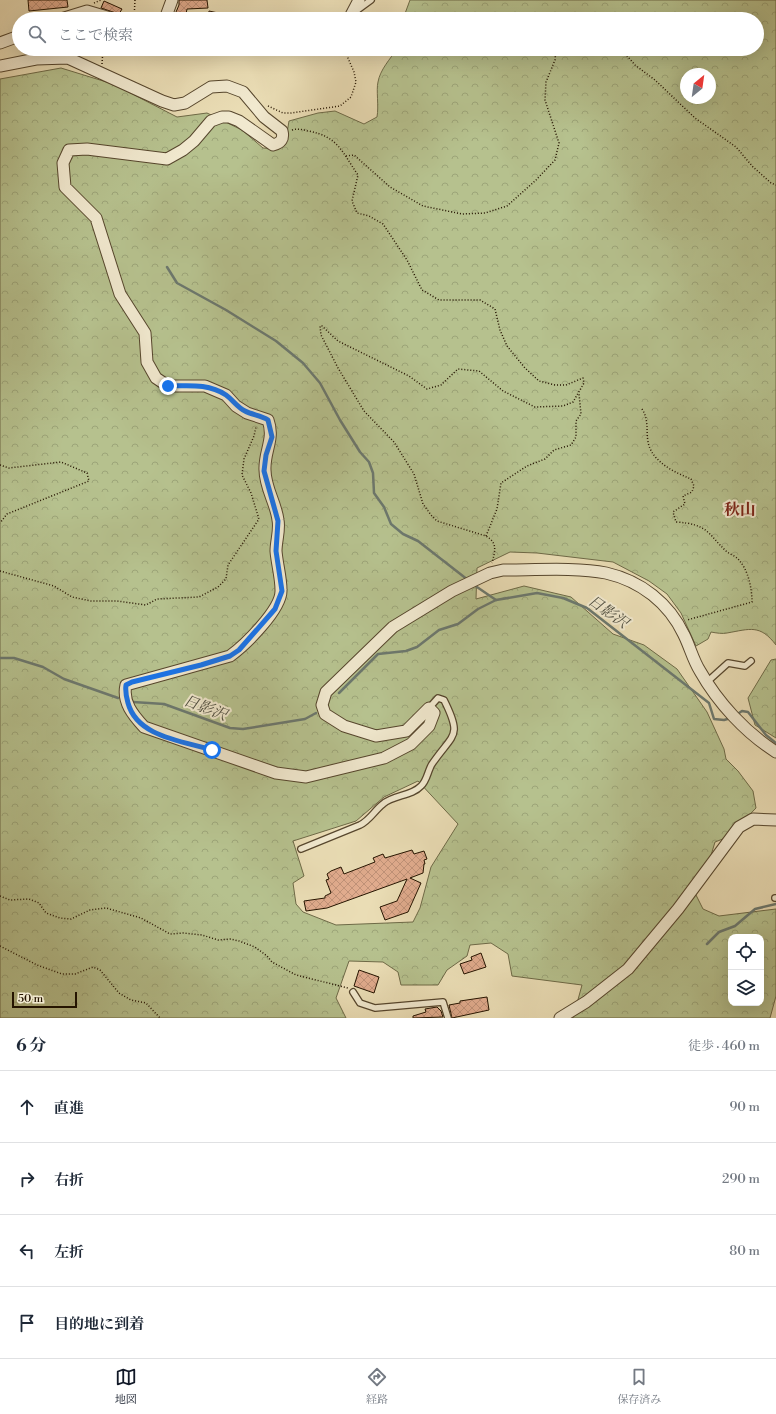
<!DOCTYPE html>
<html lang="ja">
<meta charset="utf-8">
<style>
:root{--surface:#fff;--page:#f6f6f7;--text:#1f2937;--muted:#747a83;--line:#e0e1e3;--accent:#111827}
body{margin:0;font-family:"Libre Bodoni","Noto Serif JP",serif;background:var(--page);color:var(--text)}
.controls{position:absolute;right:12px;bottom:12px;display:grid;overflow:hidden;border-radius:8px;box-shadow:0 4px 16px #0002}
.controls button{width:36px;height:36px;display:grid;place-items:center;padding:0;border:0;border-bottom:1px solid var(--line);background:var(--surface);color:var(--text);font:20px sans-serif}
.compass{position:absolute;left:680px;top:68px;width:36px;height:36px;border-radius:50%;background:var(--surface);box-shadow:0 4px 16px #0002;rotate:29deg}
.scale{position:absolute;left:12px;bottom:10px;width:65px;box-sizing:border-box;padding-left:4px;border:2px solid #251400;border-top:0;font-size:11px;line-height:14px;white-space:nowrap;color:#251400;-webkit-text-stroke:3px #f1e9cf;paint-order:stroke}
.stop{position:absolute;width:12px;height:12px;margin:-9px;border:3px solid #1a73e8;border-radius:50%;background:#fff}
.stop.end{background:#1a73e8;border-color:#fff;box-shadow:0 1px 4px #0008}
.list{margin:0;padding:0;list-style:none}
h2{display:flex;justify-content:space-between;align-items:center;height:52px;margin:0;padding:0 16px;font-size:17px}
h2 small{font-size:13px;font-weight:400;color:var(--muted)}
.list li{display:grid;grid-template-columns:26px 1fr auto;gap:12px;align-items:center;box-sizing:border-box;height:72px;padding:0 16px;border-top:1px solid var(--line)}
.list b{display:block;font-size:15px;white-space:nowrap}
.list em{font-size:13px;font-style:normal;color:var(--muted)}
.icon{flex:none;width:22px;height:22px;fill:none;stroke:currentColor;stroke-width:2;stroke-linecap:round;stroke-linejoin:round}
.map{position:relative;flex:none;width:776px;height:1018px;overflow:hidden}
.search{position:absolute;background:var(--surface);box-shadow:0 4px 16px #0002;left:12px;right:12px;top:12px;height:44px;display:flex;align-items:center;gap:10px;box-sizing:border-box;padding:0 14px;border-radius:22px;color:var(--muted);font-size:15px}
.sheet{height:340px;background:var(--surface)}
nav{display:flex;justify-content:space-around;align-items:center;box-sizing:border-box;height:56px;border-top:1px solid var(--line);background:var(--surface);font-size:11px;color:var(--muted)}
nav a{display:grid;justify-items:center;gap:2px}
nav .on{color:var(--accent)}
.map>svg:first-child{display:block}
.forest{fill:url(#forest-crowns);stroke:#6e6a47;fill-rule:evenodd}
.lines{fill:none;stroke-linecap:round;stroke-linejoin:round}
.stream{stroke:#6c786e;stroke-width:2.5}
.building{fill:url(#building-cross-hatch);stroke:#251400}
.lane-casing{stroke:#56462d;stroke-width:8}
.street-casing{stroke:#56462d;stroke-width:13}
.path{stroke:#251400;stroke-width:1.5;stroke-dasharray:1 2;stroke-linecap:butt}
.lane{stroke:#f1e9cf;stroke-width:5.5}
.street{stroke:#f1e9cf;stroke-width:11}
.route{stroke:#1a73e8;stroke-width:5}
.labels{text-anchor:middle;dominant-baseline:central;stroke-width:4;stroke-linejoin:round;paint-order:stroke}
.water-label{font-size:15px;font-style:italic;fill:#4e4e40;stroke:#f1e9cf}
.quarter-label{font-size:16px;font-weight:bold;fill:#7a1f14;stroke:#f1e9cf}
</style>
<div class="map">
<svg width="776" height="1018" viewBox="0 0 776 1018">
<defs>
<pattern id="forest-crowns" width="20" height="18" patternUnits="userSpaceOnUse"><rect width="20" height="18" fill="#b6c18e"/><path d="M2 6a3 3 0 1 1 6 0M12 15a3 3 0 1 1 6 0" fill="none" stroke="#9ca579"/></pattern>
<pattern id="building-cross-hatch" width="8" height="8" patternUnits="userSpaceOnUse"><rect width="8" height="8" fill="#e0ab8d"/><path d="M0 0l8 8M0 8l8-8" fill="none" stroke="#c09278"/></pattern>
</defs>
<rect width="100%" height="100%" fill="#eaddb5"/>
<filter id="stains"><feTurbulence type="fractalNoise" baseFrequency=".005" numOctaves="4"/><feColorMatrix values="0 0 0 0 .2 0 0 0 0 .09 0 0 0 0 .02 0 0 0 .5 -.17"/></filter>
<radialGradient id="worn" r=".72"><stop offset=".6" stop-color="#630" stop-opacity="0"/><stop offset="1" stop-color="#630" stop-opacity=".3"/></radialGradient>
<g class="forest">
<path d="M410,0H776V645C760,624 750,629 727,633C723,634 716,633 711,632L708,639L696,646L681,613L667,594L649,581L613,562L537,553L510,552L477,568L476,599L524,586L571,597L613,634L644,645L677,669L707,712L724,749L726,759L738,771L753,791L756,808L728,837L715,842L709,862L695,893L703,909L719,916L776,909V996L770,1018H573L582,985L512,976L508,954L491,943L470,945L467,956L447,970L438,985H401L398,972L383,962L349,961L336,998L346,1018H0V79L61,68L113,84L177,117L207,113L242,130L263,148L277,149L286,139L289,121L318,113L335,111L364,124L377,117C379,106 376,90 378,82C380,70 390,59 397,49H757V19H403ZM686,74H710V98H686ZM418,781L458,824L431,867L420,908L413,922L336,925L303,912L296,904L293,883L304,876L293,841L356,821L384,797ZM731,937H761V1003H731Z"/>
<path d="M776,659V738L755,725L748,698L771,660Z"/>
</g>
<g class="lines">
<g class="stream">
<path d="M167,267L177,283L226,310L276,341L303,363L320,383L340,420L360,452L369,462L373,473L374,493L384,507L391,524L403,534L418,541L468,580"/>
<path d="M474,585L496,600"/>
<path d="M0,658H14L43,667L64,679L118,698"/>
<path d="M339,693L378,654L406,651L417,647L439,630L458,624L478,609L496,600L537,593L563,598L587,608L709,703L714,719L724,720L731,718"/>
<path d="M133,702L164,704L230,728L243,729L305,719L316,713"/>
<path d="M736,715L742,711L748,712L766,735L776,743"/>
<path d="M707,944L719,932L735,926L755,909L776,904"/>
</g>
</g>
<g class="building">
<path d="M28,0H67L68,7L29,11Z"/>
<path d="M179,0H207L208,8L187,9L185,19H173L179,5Z"/>
<path d="M104,1L122,9L119,14L101,8Z"/>
<path d="M209,11L232,16V19H208Z"/>
<path d="M412,850L414,854L424,851L427,859L424,860L425,864H424L423,873L410,878L421,883L408,912L385,920L380,907L397,901L407,879L327,908L306,911L304,901L325,898V896L331,893L326,880L329,879L327,874L331,871L341,867L344,874L375,862L373,858L383,854L385,858Z"/>
<path d="M481,953L486,967L464,974L460,964L472,960L471,957Z"/>
<path d="M359,970L379,977L374,993L354,986Z"/>
<path d="M487,997L489,1010L452,1018L449,1005L460,1003V1001Z"/>
<path d="M437,1007L441,1011L443,1017L413,1018V1016L426,1012L425,1009Z"/>
</g>
<g class="lines">
<defs>
<g id="lane">
<path d="M356,11L371,0"/>
<path d="M707,682L728,663L745,666L751,661"/>
<path d="M301,849L360,825C370,820 374,811 383,804C393,795 412,796 421,786C427,781 428,770 432,764C453,733 463,738 444,700L438,698L429,708"/>
<path d="M775,898H776"/>
<path d="M353,992L360,1003L375,1008L443,1002L448,1018"/>
</g>
<g id="street">
<path d="M61,19L87,11L114,19"/>
<path d="M165,19L172,0"/>
<path d="M349,19L359,0"/>
<path d="M0,43L19,36"/>
<path d="M294,49H321"/>
<path d="M0,66L36,59L68,58L162,101L174,105L185,103L211,87L227,86L243,92L264,117L282,131C284,139 281,143 273,145L239,121L229,117H222L211,121L194,141L183,150L167,159L87,149L69,150L63,163L65,187L96,218L120,294L145,333L147,362L156,378L168,386H205L226,395L236,406L247,413L268,420C275,439 264,451 265,470C265,488 276,503 278,520C280,530 276,541 276,551C277,564 281,577 281,590C282,609 245,645 230,656L126,685C122,702 133,715 144,727L276,773L306,777L384,758L411,744L429,726L434,713L429,708L406,731L376,736L344,726L325,714L322,705L326,692L393,627L452,591L490,573L503,570C533,570 578,567 606,573C641,581 669,603 684,635C690,647 693,660 700,671C718,703 746,733 776,752"/>
<path d="M560,1018L586,1002L628,969L678,909L739,827L753,819L776,820"/>
</g>
</defs>
<use href="#lane" class="lane-casing"/>
<use href="#street" class="street-casing"/>
<g class="path">
<path d="M94,3L101,0"/>
<path d="M134,19L135,0"/>
<path d="M575,19L580,16L587,19"/>
<path d="M621,49L635,65L655,80L695,118L736,147L753,167L771,183L776,185"/>
<path d="M102,64L103,49"/>
<path d="M268,106L283,113H291L340,106L351,97L356,82L354,72L344,49"/>
<path d="M292,130C298,128 303,130 308,131C338,136 342,152 358,175L352,201L357,213L369,216L383,224L407,260L422,290L439,300H480L495,309L500,330L507,346L525,368L539,381L555,385H566L583,378L584,383L573,402L563,406L535,407L503,391L479,371L458,369L441,385L427,389L409,376L338,341L322,326H320L321,335L338,368L364,411L394,442L414,474L423,504L431,515L437,521L486,536C498,543 495,551 492,563"/>
<path d="M346,156L354,155L390,187L423,206L462,214L485,213L507,206L536,180L555,160L559,143L545,100L546,82L555,60L556,49"/>
<path d="M642,409C649,420 646,430 648,442C652,462 674,472 691,479L694,486L692,492L683,496L685,504L673,512L676,522C708,524 707,533 727,552C730,554 735,556 738,559C748,569 752,588 752,602L687,620"/>
<path d="M0,465L9,468L61,462L87,473L89,481L7,514L0,523"/>
<path d="M486,536L497,509L501,483L527,466L545,459L554,450L571,445L576,437V421L581,414L579,394"/>
<path d="M0,571L54,586L72,597L91,601H117L146,605L157,599L199,597L218,587L226,579L228,565L259,519L251,493L242,475L244,459L254,436L256,427"/>
<path d="M0,896L10,900L29,899L39,903L46,913L60,918L71,919L90,910L106,908L141,918L170,934L183,933L202,935L218,940L230,939L239,941L255,947L267,956L272,962L296,975L348,988"/>
<path d="M0,946L37,965L62,974H75L93,967L100,970L119,993L131,1000L146,1003L160,1018"/>
</g>
<use href="#lane" class="lane"/>
<use href="#street" class="street"/>
</g>
<g class="lines">
<path class="route" d="M168,386C188,386 208,383 226,395C233,400 237,407 245,411C252,415 261,415 268,420L272,437L266,455L264,471L278,521L276,551L282,591L275,609L239,650L230,656L201,665L132,682L126,685C125,692 126,696 128,703C137,737 183,741 212,750"/>
</g>
<g class="labels">
<g class="water-label">
<text transform="translate(608 612) rotate(35)">日影沢</text>
<text transform="translate(205 708) rotate(21)">日影沢</text>
</g>
<g class="quarter-label">
<text x="740" y="510">秋山</text>
</g>
</g>
<rect width="100%" height="100%" filter="url(#stains)"/>
<rect width="100%" height="100%" fill="url(#worn)"/>
</svg>
<div class="controls">
<button><svg class="icon" aria-label="locate" viewBox="0 0 24 24"><circle cx="12" cy="12" r="6"/><path d="M12 2v4M12 18v4M2 12h4M18 12h4"/></svg></button>
<button><svg class="icon" aria-label="layers" viewBox="0 0 24 24"><path d="M12 4l9 5-9 5-9-5zM3 14l9 5 9-5"/></svg></button>
</div>
<svg class="compass" viewBox="-18 -18 36 36"><path d="M0-13l5 13h-10z" fill="#e53935"/><path d="M0 13l5-13h-10z" fill="#747a83"/></svg>
<div class="scale">50 m</div>
<div class="stop" style="left:212px;top:750px"></div>
<div class="stop end" style="left:168px;top:386px"></div>
<div class="search"><svg class="icon" aria-label="search" viewBox="0 0 24 24"><circle cx="10" cy="10" r="6"/><path d="M15 15l6 6"/></svg>ここで検索</div>
</div>
<section class="sheet">
<h2>6 分<small>徒歩 · 460 m</small></h2>
<ul class="list">
<li><svg class="icon" aria-label="ahead" viewBox="0 0 24 24"><path d="M12 20V5M6 11l6-6 6 6"/></svg><div><b>直進</b></div><em>90 m</em></li>
<li><svg class="icon" aria-label="right" viewBox="0 0 24 24"><path d="M7 20v-9h11M14 6l5 5-5 5"/></svg><div><b>右折</b></div><em>290 m</em></li>
<li><svg class="icon" aria-label="left" viewBox="0 0 24 24"><path d="M17 20v-9H6M10 6l-5 5 5 5"/></svg><div><b>左折</b></div><em>80 m</em></li>
<li><svg class="icon" aria-label="arrive" viewBox="0 0 24 24"><path d="M6 21V4h12l-3 4 3 4H6"/></svg><div><b>目的地に到着</b></div></li>
</ul>
</section>
<nav>
<a class="on"><svg class="icon" aria-label="map" viewBox="0 0 24 24"><path d="M3 6l6-2 6 2 6-2v14l-6 2-6-2-6 2zM9 4v14M15 6v14"/></svg>地図</a>
<a><svg class="icon" aria-label="directions" viewBox="0 0 24 24"><path d="M12 3l9 9-9 9-9-9zM9 14v-3h6M13 9l2 2-2 2"/></svg>経路</a>
<a><svg class="icon" aria-label="saved" viewBox="0 0 24 24"><path d="M7 4h10v16l-5-4-5 4z"/></svg>保存済み</a>
</nav>
